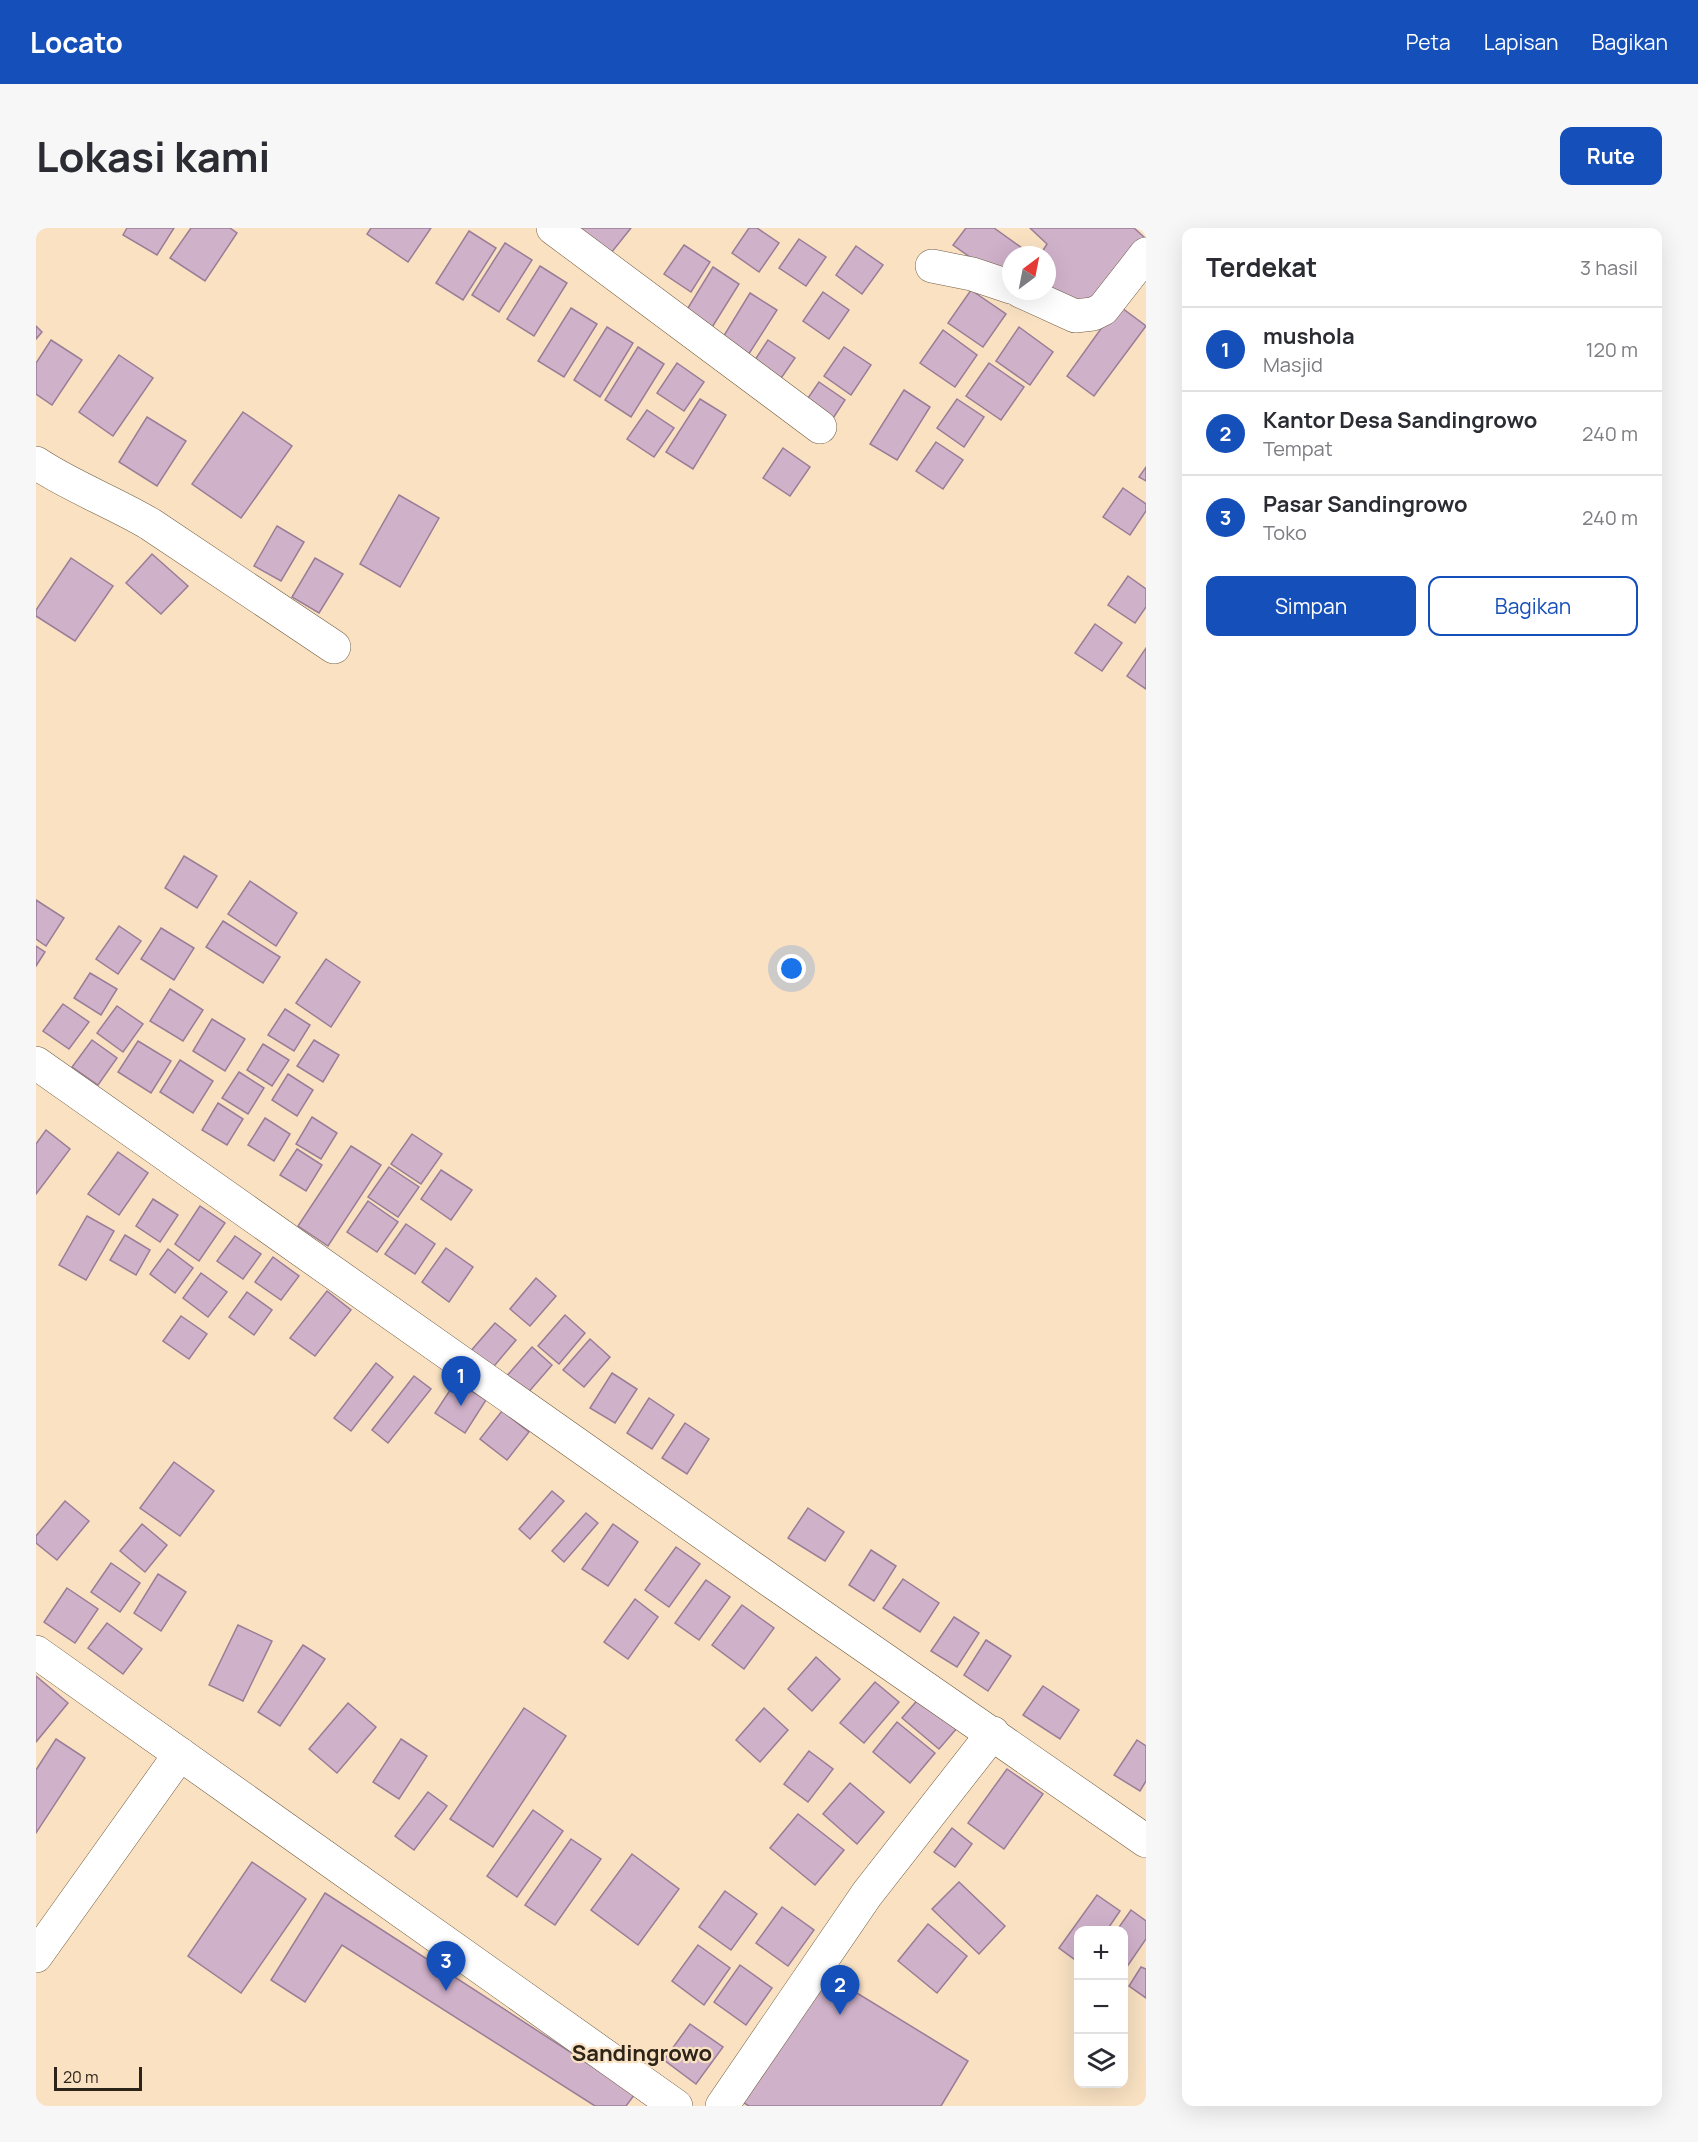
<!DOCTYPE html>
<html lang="id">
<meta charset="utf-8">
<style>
:root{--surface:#fff;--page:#f7f7f7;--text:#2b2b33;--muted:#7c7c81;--line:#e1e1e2;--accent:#154fba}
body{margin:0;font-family:Manrope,sans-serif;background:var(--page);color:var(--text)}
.controls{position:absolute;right:18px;bottom:18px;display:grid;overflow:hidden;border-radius:12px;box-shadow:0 6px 24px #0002}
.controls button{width:54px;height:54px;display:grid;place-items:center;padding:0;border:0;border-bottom:2px solid var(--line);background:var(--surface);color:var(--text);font:30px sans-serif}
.compass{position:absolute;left:966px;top:18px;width:54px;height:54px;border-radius:50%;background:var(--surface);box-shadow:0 6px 24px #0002;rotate:32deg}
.scale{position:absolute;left:18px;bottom:15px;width:88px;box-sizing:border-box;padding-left:6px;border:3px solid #2d2419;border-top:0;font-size:16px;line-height:21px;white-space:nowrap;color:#2d2419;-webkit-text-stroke:4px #f9e1c2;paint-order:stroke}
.you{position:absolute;left:756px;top:741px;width:21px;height:21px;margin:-15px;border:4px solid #fff;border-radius:50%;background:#1a73e8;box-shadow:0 0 0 9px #1a73e833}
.badge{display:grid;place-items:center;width:39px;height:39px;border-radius:50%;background:var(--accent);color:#fff;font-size:20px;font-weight:700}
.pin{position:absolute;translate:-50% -50px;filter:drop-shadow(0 2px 3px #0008)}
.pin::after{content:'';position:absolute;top:32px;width:21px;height:18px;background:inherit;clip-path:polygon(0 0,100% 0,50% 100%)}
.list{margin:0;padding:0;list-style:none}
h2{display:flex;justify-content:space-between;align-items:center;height:78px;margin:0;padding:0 24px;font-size:26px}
h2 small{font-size:20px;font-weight:400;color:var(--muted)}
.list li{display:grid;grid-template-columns:39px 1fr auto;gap:18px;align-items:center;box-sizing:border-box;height:84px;padding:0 24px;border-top:2px solid var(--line)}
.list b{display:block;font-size:22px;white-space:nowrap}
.list p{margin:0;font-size:20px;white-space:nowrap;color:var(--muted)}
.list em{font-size:20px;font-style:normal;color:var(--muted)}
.actions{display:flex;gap:12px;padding:18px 24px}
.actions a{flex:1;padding:14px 0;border:2px solid var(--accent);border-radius:12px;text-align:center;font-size:21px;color:var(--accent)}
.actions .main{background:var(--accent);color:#fff}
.icon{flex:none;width:33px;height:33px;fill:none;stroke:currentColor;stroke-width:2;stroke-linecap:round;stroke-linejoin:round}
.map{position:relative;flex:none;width:1110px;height:1878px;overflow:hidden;border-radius:12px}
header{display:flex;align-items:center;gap:36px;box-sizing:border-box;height:84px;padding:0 30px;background:var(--accent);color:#fff}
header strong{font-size:28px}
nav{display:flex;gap:33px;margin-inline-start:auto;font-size:21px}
.intro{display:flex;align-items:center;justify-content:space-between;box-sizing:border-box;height:144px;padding:0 36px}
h1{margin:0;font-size:42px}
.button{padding:15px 27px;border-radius:12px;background:var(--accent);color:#fff;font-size:21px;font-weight:700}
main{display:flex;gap:36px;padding:0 36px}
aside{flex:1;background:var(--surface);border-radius:12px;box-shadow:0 6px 24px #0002}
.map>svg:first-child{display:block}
.building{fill:#cfb1ca;stroke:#9a7d96;stroke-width:1.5}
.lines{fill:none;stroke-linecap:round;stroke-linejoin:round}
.minor-casing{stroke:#715d41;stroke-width:34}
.minor{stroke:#fff;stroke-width:33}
.labels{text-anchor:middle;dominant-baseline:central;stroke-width:4.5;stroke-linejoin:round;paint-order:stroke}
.quarter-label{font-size:22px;font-weight:bold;fill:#2d2419;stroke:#f9e1c2}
</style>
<header>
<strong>Locato</strong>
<nav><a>Peta</a><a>Lapisan</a><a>Bagikan</a></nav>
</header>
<div class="intro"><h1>Lokasi kami</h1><a class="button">Rute</a></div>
<main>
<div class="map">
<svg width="1110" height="1878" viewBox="0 0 1110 1878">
<rect width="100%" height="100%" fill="#f9e1c2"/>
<g class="building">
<path d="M91,0H138L121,27L87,7Z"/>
<path d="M155,0H194L201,5L169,53L134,30Z"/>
<path d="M335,0H395L372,34L331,6Z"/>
<path d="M542,0H595L575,25Z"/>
<path d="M713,0H721L743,15L723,44L696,25Z"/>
<path d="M930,0H958L986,20L982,27H975V36L965,51L917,17Z"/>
<path d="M994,0H1098L1108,9L1048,86L1011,57V27H1004L1011,16Z"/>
<path d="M433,3L460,20L427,72L400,55Z"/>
<path d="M763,11L790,29L770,58L743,40Z"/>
<path d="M469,15L496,32L463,84L436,67Z"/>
<path d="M648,17L674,34L655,64L628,46Z"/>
<path d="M820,18L847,37L826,66L800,47Z"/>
<path d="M504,38L531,55L498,108L471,91Z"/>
<path d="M677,39L703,56L670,109L644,93Z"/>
<path d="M935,62L970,86L947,119L912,95Z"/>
<path d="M787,64L813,82L793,111L767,93Z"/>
<path d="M714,65L741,82L707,135L681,119Z"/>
<path d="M1082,77L1110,98L1058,168L1031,148Z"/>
<path d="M535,80L561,96L528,149L502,133Z"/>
<path d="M0,98L6,104L0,111Z"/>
<path d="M571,99L597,115L564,169L538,152Z"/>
<path d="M983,99L1017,124L994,157L960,133Z"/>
<path d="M907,102L941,127L919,159L884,135Z"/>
<path d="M15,112L46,132L16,177L0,166V135Z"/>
<path d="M732,112L759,130L739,159L713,141Z"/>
<path d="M602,119L628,136L595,189L569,172Z"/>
<path d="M808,119L835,137L815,167L788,148Z"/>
<path d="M83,127L117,150L77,208L43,184Z"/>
<path d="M641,135L668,154L648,183L621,165Z"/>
<path d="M953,135L988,159L965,192L930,168Z"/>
<path d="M783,154L809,172L790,201L763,183Z"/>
<path d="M868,162L894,179L861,232L834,216Z"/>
<path d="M664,171L690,187L657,241L630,224Z"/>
<path d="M921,171L948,189L928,219L901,200Z"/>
<path d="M611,182L638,200L618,229L591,211Z"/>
<path d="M207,184L256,218L205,290L156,256Z"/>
<path d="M111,189L150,213L121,258L83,234Z"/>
<path d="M900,214L927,232L907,261L880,243Z"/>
<path d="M747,220L774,239L754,268L727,250Z"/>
<path d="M1110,239V253L1103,249Z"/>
<path d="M1087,260L1110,276V283L1094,307L1067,289Z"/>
<path d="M363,267L403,290L364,359L324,336Z"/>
<path d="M241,298L268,314L245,353L218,338Z"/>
<path d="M116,326L152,358L125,386L90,355Z"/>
<path d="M35,330L77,358L39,413L0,388V382Z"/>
<path d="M279,330L307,346L283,385L256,369Z"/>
<path d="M1092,348L1110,361V379L1099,395L1072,377Z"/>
<path d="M1059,396L1086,415L1066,443L1039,425Z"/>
<path d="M1110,420V461L1091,448Z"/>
<path d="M148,628L181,648L161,680L129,660Z"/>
<path d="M214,653L261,685L240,718L192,686Z"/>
<path d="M0,672L28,690L10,718L0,711Z"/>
<path d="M187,693L244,729L227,755L170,719Z"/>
<path d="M83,698L105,713L82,746L60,731Z"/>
<path d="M125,700L158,720L138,752L105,731Z"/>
<path d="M0,718L9,724L0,738Z"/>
<path d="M290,731L324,754L295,799L260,775Z"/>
<path d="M54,745L81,761L65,787L38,770Z"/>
<path d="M134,761L167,782L147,813L114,793Z"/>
<path d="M27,776L53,794L33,821L7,803Z"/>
<path d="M81,778L107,796L87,824L61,805Z"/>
<path d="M249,781L274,797L258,823L232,807Z"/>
<path d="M176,791L209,811L189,843L157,823Z"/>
<path d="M56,812L81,830L62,857L36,839Z"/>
<path d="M278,812L303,827L287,854L261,838Z"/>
<path d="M102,813L135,833L115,865L82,844Z"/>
<path d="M227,816L253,832L236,858L211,842Z"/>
<path d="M144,832L177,853L157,885L124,864Z"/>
<path d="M203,844L228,860L212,886L186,870Z"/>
<path d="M252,846L277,862L261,888L236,872Z"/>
<path d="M182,875L207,891L191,917L166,902Z"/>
<path d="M276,889L301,905L285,931L260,916Z"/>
<path d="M229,890L254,906L238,933L212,917Z"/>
<path d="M10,902L34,921L0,966V916Z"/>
<path d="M376,906L406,926L385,956L355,936Z"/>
<path d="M315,918L345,937L292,1018L262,998Z"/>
<path d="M261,921L286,937L270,963L244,947Z"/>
<path d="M82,924L112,945L83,987L52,966Z"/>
<path d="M353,939L383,959L362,989L332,969Z"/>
<path d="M405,942L436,962L415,992L385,971Z"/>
<path d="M117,971L142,987L124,1014L100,998Z"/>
<path d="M332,973L362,994L341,1024L311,1004Z"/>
<path d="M164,978L189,995L163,1033L139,1016Z"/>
<path d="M51,988L78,1003L50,1052L23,1037Z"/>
<path d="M370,996L399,1016L379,1046L349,1026Z"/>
<path d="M89,1007L114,1022L100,1047L74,1032Z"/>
<path d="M199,1008L225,1026L207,1051L181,1033Z"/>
<path d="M410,1020L437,1039L413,1074L386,1054Z"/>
<path d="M132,1021L157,1040L139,1065L114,1046Z"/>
<path d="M237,1029L263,1048L245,1072L219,1054Z"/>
<path d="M165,1045L191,1064L172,1089L147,1070Z"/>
<path d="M500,1050L520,1068L494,1098L474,1081Z"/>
<path d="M291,1063L315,1082L279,1128L254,1110Z"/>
<path d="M211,1064L236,1082L218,1107L193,1089Z"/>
<path d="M529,1087L549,1105L523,1136L502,1118Z"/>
<path d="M145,1088L171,1106L153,1131L127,1113Z"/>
<path d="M459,1095L480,1112L454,1143L433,1125Z"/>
<path d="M554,1111L574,1129L548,1159L527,1142Z"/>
<path d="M496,1119L516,1137L490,1167L469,1150Z"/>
<path d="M340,1135L357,1149L315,1203L298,1190Z"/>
<path d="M576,1145L601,1161L579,1195L554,1180Z"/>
<path d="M378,1148L395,1161L352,1215L336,1202Z"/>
<path d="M420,1153L450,1172L429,1205L399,1185Z"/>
<path d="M613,1170L638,1187L616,1221L591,1205Z"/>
<path d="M466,1183L493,1204L471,1232L444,1211Z"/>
<path d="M649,1195L673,1211L651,1246L626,1230Z"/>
<path d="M138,1234L178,1263L144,1308L104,1280Z"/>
<path d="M516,1263L528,1273L494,1311L483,1301Z"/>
<path d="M29,1273L53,1293L21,1332L0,1315V1308Z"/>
<path d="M772,1280L808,1304L789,1333L752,1310Z"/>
<path d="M550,1285L562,1295L528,1334L516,1323Z"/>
<path d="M106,1296L131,1317L109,1344L84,1323Z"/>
<path d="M577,1296L602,1314L572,1358L546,1341Z"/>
<path d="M640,1319L664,1336L633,1379L609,1362Z"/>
<path d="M835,1322L860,1338L838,1373L813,1357Z"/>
<path d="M75,1335L104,1355L84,1384L55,1364Z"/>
<path d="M122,1346L150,1364L125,1403L98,1385Z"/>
<path d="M867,1351L903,1375L884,1404L847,1380Z"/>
<path d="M670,1352L694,1369L663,1412L639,1395Z"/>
<path d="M31,1360L62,1381L39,1415L8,1394Z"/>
<path d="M599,1371L622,1389L592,1431L568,1414Z"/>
<path d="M706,1377L738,1400L708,1441L676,1417Z"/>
<path d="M918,1389L943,1405L921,1439L895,1423Z"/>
<path d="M71,1395L106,1421L87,1446L52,1420Z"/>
<path d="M202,1397L236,1413L207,1473L173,1457Z"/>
<path d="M950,1412L975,1428L952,1463L928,1447Z"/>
<path d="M267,1417L289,1431L244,1498L222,1484Z"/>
<path d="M780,1429L804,1451L776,1483L752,1461Z"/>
<path d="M0,1448L32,1475L0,1514Z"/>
<path d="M839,1454L863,1474L828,1515L804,1495Z"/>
<path d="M1007,1458L1043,1482L1024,1511L987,1487Z"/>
<path d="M891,1461L928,1492L903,1521L866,1490Z"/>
<path d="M312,1475L340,1499L301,1545L273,1521Z"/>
<path d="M488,1480L530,1508L457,1619L414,1591Z"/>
<path d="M728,1480L752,1502L724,1534L700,1512Z"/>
<path d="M861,1494L899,1525L874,1555L837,1524Z"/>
<path d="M20,1511L49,1530L0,1605V1542Z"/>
<path d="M365,1511L391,1528L363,1571L337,1554Z"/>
<path d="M1101,1512L1110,1518V1553L1104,1563L1078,1547Z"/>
<path d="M773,1523L797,1541L772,1574L748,1556Z"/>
<path d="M971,1541L1007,1566L968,1621L932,1595Z"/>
<path d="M814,1555L848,1584L821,1616L787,1586Z"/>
<path d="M392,1564L411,1578L378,1622L359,1608Z"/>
<path d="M497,1582L527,1603L481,1669L451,1648Z"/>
<path d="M762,1586L808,1622L779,1657L734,1620Z"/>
<path d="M916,1600L936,1616L919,1639L898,1624Z"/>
<path d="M535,1611L565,1631L519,1697L489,1677Z"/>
<path d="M596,1626L643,1661L602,1717L555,1682Z"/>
<path d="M216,1634L270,1671L205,1765L152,1728Z"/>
<path d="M923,1654L969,1698L943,1726L896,1681Z"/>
<path d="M689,1663L721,1686L695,1722L663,1699Z"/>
<path d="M289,1665L599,1866L590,1878H559L306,1717L269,1774L235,1752Z"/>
<path d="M1061,1667L1084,1683L1071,1702H1042V1734L1023,1720Z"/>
<path d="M746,1679L778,1702L752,1738L720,1715Z"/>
<path d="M1095,1682L1110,1693V1711L1088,1743V1702H1081Z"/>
<path d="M892,1696L931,1728L901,1765L862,1733Z"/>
<path d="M662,1717L694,1740L668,1777L636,1753Z"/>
<path d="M704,1737L736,1760L710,1797L678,1774Z"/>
<path d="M1105,1739L1110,1741V1770L1093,1758Z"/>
<path d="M780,1740L932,1833L905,1878H713L700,1870Z"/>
<path d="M654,1796L687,1819L660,1856L628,1832Z"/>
</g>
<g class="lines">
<defs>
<g id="minor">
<path d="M517,0L784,199"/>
<path d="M896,38L936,46L975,59"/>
<path d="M984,63L1039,88L1057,86L1067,81L1110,26"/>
<path d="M0,235C36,259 77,274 114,296L298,419"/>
<path d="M0,835L735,1353L1110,1613"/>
<path d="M0,1424L640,1878"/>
<path d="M0,1728L144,1526"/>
<path d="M686,1878L831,1666L957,1505"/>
</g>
</defs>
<use href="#minor" class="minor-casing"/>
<use href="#minor" class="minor"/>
</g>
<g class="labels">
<g class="quarter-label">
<text x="606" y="1825">Sandingrowo</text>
</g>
</g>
</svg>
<div class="controls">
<button>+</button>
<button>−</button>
<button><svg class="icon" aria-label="layers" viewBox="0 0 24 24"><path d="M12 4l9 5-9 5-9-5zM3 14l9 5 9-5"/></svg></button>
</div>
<svg class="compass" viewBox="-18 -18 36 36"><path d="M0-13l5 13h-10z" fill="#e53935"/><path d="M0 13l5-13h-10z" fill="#7c7c81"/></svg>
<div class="scale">20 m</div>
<div class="you"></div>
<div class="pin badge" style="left:425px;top:1178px">1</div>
<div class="pin badge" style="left:804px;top:1787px">2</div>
<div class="pin badge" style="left:410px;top:1763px">3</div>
</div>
<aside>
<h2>Terdekat<small>3 hasil</small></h2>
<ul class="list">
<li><span class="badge">1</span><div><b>mushola</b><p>Masjid</p></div><em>120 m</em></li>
<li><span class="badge">2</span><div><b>Kantor Desa Sandingrowo</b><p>Tempat</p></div><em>240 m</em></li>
<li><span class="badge">3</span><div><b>Pasar Sandingrowo</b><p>Toko</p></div><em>240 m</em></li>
</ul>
<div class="actions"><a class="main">Simpan</a><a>Bagikan</a></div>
</aside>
</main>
